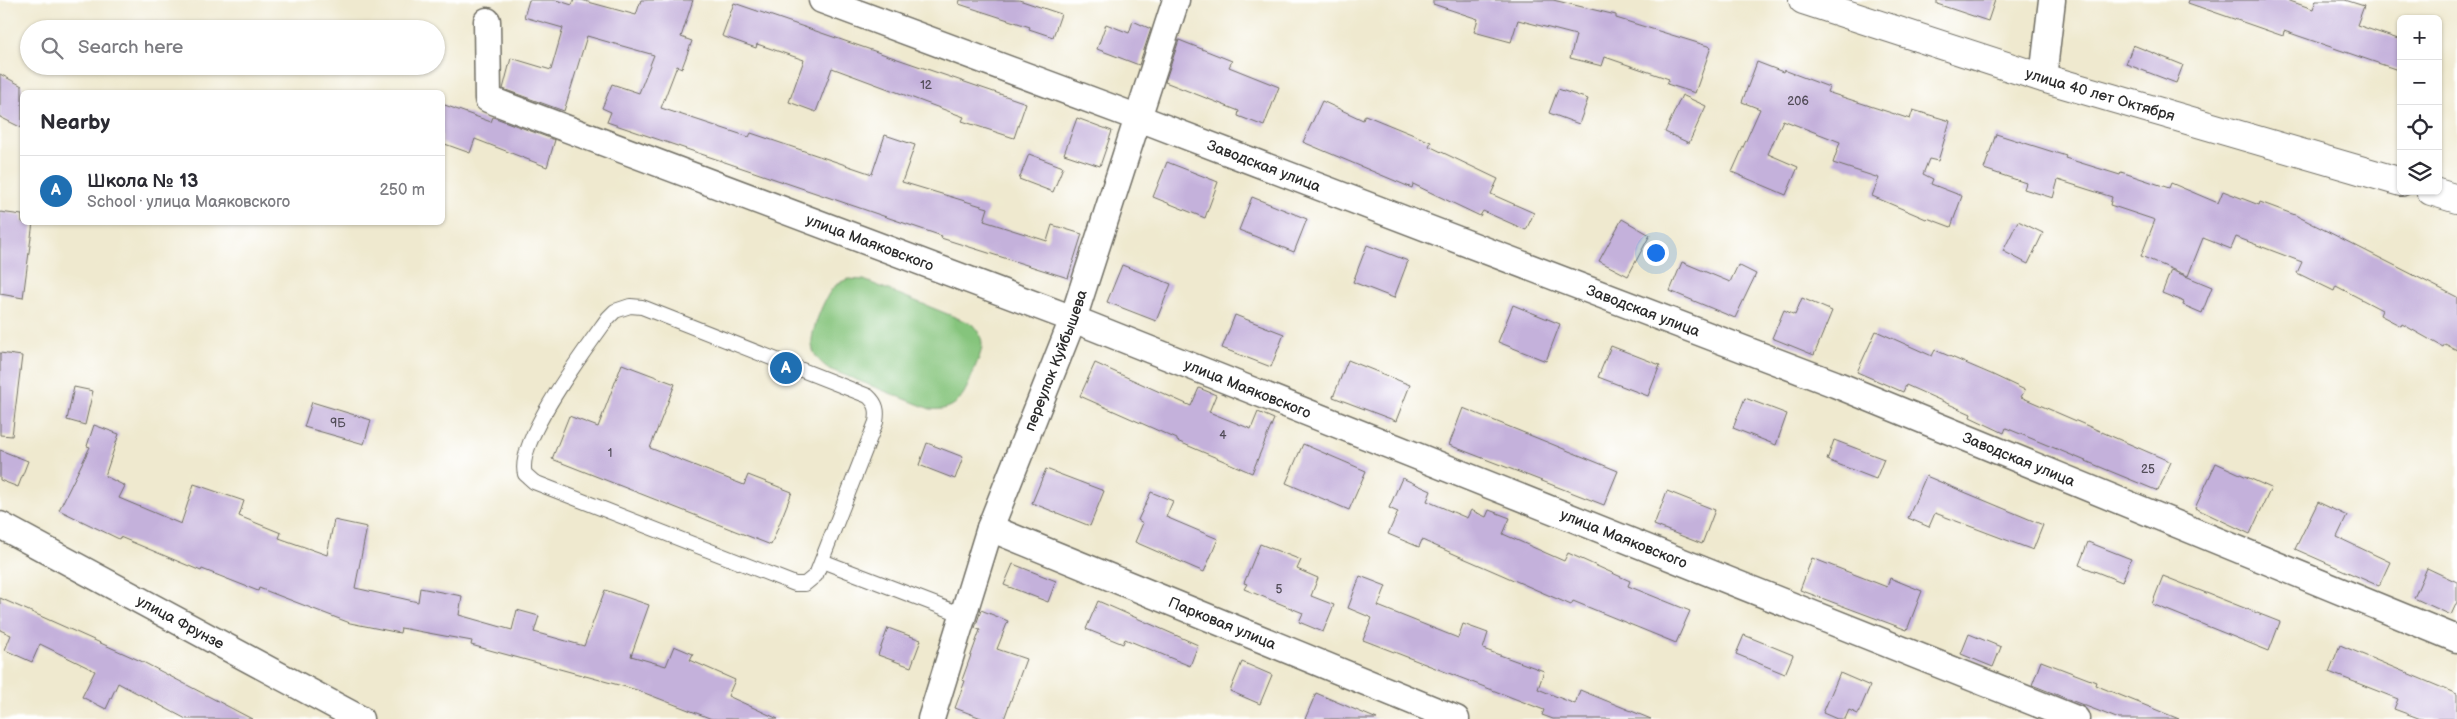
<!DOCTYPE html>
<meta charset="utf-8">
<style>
:root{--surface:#fff;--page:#f7f7f7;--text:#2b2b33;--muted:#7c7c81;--line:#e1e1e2;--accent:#1f6fb2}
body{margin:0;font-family:"Balsamiq Sans",sans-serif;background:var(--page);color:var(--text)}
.controls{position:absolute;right:15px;top:15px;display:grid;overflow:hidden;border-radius:8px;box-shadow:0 1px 4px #0004}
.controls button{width:45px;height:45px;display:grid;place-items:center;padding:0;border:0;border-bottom:1px solid var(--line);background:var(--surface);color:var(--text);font:25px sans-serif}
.you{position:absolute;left:1655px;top:252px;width:18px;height:18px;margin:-12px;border:4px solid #fff;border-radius:50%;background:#1a73e8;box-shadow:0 0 0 8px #1a73e833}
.badge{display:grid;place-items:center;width:32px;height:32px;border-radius:50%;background:var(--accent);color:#fff;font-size:16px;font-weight:700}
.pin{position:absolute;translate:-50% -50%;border:2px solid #fff;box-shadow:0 1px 5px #0006}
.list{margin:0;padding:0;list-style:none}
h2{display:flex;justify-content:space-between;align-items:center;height:65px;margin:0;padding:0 20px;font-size:21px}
h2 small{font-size:16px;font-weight:400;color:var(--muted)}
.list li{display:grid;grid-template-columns:32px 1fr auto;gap:15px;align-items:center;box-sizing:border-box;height:70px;padding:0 20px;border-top:1px solid var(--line)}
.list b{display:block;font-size:19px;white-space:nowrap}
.list p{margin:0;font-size:16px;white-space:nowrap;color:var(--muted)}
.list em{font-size:16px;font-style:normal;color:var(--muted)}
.icon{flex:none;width:28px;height:28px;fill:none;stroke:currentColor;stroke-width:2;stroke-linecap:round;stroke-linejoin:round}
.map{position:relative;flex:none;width:2457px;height:719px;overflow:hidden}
.search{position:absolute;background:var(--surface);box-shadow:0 1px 4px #0004;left:20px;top:20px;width:425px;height:55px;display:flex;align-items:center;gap:12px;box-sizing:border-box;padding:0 18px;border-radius:28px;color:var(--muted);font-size:19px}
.panel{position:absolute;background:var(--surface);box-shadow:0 1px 4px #0004;left:20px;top:90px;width:425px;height:135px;border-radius:8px}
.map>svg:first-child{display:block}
.green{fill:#85c47c;stroke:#587854}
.building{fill:#c4b1db}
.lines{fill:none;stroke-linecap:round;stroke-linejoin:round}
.service-casing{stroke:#706e64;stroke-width:16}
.minor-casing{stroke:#706e64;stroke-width:29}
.tertiary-casing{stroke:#706e64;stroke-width:30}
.service{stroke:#fff;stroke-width:14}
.minor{stroke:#fff;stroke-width:26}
.tertiary{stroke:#fff;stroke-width:28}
.labels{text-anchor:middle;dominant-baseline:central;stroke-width:4.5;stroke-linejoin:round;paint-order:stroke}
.number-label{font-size:12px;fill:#514c57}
.street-label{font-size:15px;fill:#2b2b2b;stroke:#fff}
</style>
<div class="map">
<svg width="2457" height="719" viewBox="0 0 2457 719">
<rect width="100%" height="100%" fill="#fff"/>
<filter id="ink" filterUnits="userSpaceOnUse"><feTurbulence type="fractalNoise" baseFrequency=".02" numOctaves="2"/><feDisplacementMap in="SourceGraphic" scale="10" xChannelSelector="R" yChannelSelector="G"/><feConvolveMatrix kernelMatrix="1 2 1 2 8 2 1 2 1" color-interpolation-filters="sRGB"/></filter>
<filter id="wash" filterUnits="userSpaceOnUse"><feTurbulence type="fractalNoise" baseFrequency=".0096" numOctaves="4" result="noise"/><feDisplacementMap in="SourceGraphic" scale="20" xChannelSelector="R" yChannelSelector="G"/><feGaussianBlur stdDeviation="1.12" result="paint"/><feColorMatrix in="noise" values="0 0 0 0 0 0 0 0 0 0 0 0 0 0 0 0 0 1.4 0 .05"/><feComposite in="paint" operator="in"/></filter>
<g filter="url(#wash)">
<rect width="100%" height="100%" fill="#efe9cf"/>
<path class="green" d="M848,279L864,280L972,324C977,330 982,336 982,344C982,353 977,362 974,370C966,392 958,413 930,409L829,369C821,363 813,356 812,345C810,333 825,295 834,287C838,283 843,281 848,279Z"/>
<g id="blocks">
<g class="building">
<path d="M529,0H556L572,5L574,0H581L636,15L641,0H693L681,37L692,41L682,68L677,66L661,108L749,137L751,133L872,174L885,135L915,145L902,182L988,208L984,221L1047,241L1052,225L1082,234L1068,278L941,238L942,236L607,122L611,112L602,108L612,84L639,93L654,55L587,36L564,111L503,89L511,58L551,70L563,28L524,17Z"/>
<path d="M960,0H1019L1061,14L1053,37L1029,29L1030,27L959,4Z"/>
<path d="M1433,0H1553L1616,15V18L1711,47L1695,93L1667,84L1669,79L1605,57L1602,66L1570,58L1576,35L1518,20L1511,42L1474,32L1478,19L1433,4Z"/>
<path d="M1937,0H1995L1988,21L1937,4Z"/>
<path d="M2189,0H2287L2313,9L2316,0H2345L2364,6L2357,25L2401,40V71L2284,31L2283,36L2188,3Z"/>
<path d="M734,3L1026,103L1014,138L962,121L964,117L832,68L816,112L789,102L804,60L757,44L756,48L722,36Z"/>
<path d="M1133,21L1151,29L1139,65L1097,49L1106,24L1129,33Z"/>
<path d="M1179,40L1232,61L1229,67L1279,87L1264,126L1238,116L1239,111L1165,82Z"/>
<path d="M2133,45L2183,65L2176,83L2126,64Z"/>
<path d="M1757,62L1783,72L1784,70L1829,87L1827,92L1910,119L1913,110L1950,121L1938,161L1929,159L1923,174L1933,179L1931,184L1962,196L1951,227L1927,218L1926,219L1872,196L1879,178L1833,163L1840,142L1783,120L1768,154L1798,167L1786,195L1732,172L1760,109L1742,102Z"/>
<path d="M0,74L22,86V128L0,117Z"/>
<path d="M1558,89L1588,99L1579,124L1549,113Z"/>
<path d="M1682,95L1706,106L1689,143L1665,132Z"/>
<path d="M1322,101L1363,120L1365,115L1431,142L1429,146L1498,179L1491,194L1534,213L1526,230L1483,211L1480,216L1413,184L1412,188L1303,142Z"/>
<path d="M442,104L491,122L493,117L555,140L547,167L475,139L470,153L442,143Z"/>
<path d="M1077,118L1112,131L1100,166L1064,154Z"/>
<path d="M1996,134L2066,156L2065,158L2120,175L2121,172L2169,188L2171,183L2218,203L2223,191L2259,205L2260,202L2295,215L2457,297V350L2445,344L2443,347L2402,324L2401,326L2380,315L2382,310L2336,286L2334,291L2297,273L2302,262L2236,237L2231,249L2203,238L2188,276L2141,256L2155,220L2110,205L2112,197L2058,180L2053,198L2024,189L2026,183L1984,169Z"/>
<path d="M1029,154L1063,167L1053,192L1019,179Z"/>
<path d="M1167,162L1218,182L1205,218L1153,197Z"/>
<path d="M1252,197L1307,219L1294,252L1239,230Z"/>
<path d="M0,212L22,215V222H33L23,298L0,294Z"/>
<path d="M1622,219L1650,235L1628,276L1599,261Z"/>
<path d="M2018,221L2043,233L2028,264L2003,251Z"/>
<path d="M1367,245L1408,261L1394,298L1353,282Z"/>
<path d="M1682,262L1730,282L1738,265L1756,274L1735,318L1670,291Z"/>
<path d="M1122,265L1171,284L1156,321L1107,302Z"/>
<path d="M2171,270L2212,287L2202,313L2183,305L2184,302L2162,293Z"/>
<path d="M1802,298L1832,311L1814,355L1772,338L1784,310L1795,315Z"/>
<path d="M1513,305L1560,324L1546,361L1498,342Z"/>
<path d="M1235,315L1284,334L1271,367L1222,348Z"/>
<path d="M1876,331L1932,356L1935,350L1991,374L2025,390L2021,397L2171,462L2158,491L2006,428L2004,433L1970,417L1971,414L1906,385L1903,392L1857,372Z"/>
<path d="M1611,346L1660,365L1648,396L1598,377Z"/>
<path d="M0,353L22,356L12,436L0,435Z"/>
<path d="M1348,360L1410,385L1396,421L1333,397Z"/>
<path d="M1095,363L1191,406L1199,388L1216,395L1209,412L1251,429L1258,412L1274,419L1252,473L1177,441V439L1080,396Z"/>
<path d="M622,364L675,384L650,448L744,485L748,475L792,492L771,545L552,459L569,416L598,427Z"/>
<path d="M74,387L93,391L85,425L67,420Z"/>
<path d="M1745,398L1787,414L1776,445L1733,428Z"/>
<path d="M312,402L371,420L364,444L304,427Z"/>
<path d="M1463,408L1618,471L1604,505L1449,445Z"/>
<path d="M94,425L119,434L105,476L125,486L119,498L181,524L194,484L244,501L239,516L281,533L279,538L327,555L334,520L367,527L355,588L418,602L420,588L462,596L459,615L512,630L517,610L539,616L534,632L584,646L605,590L649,605L631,656L666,666L674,646L693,654L690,660L735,680L728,696L778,719H712L637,690L471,645L472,641L401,628L400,633L350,623L259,588L258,591L202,569L201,571L120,537L119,539L59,510L90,447L87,446Z"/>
<path d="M1834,440L1884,459L1876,479L1827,460Z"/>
<path d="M927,443L963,457L955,479L919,465Z"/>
<path d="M1303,444L1366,471L1349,510L1286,483Z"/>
<path d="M0,450L28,461L18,487L0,480Z"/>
<path d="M2216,463L2271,488L2250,534L2195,508Z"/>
<path d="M1046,469L1104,491L1090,526L1032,503Z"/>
<path d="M1926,476L2043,525L2033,550L1935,513L1929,527L1908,518Z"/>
<path d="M1402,478L1431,491L1427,501L1467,518L1471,510L1486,517L1489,510L1510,518L1503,534L1564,561L1568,553L1630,581L1628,586L1690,611L1676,643L1573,601L1571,605L1422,540L1419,547L1388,534L1398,512L1389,508Z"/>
<path d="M1667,491L1715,510L1702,544L1654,525Z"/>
<path d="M1151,492L1173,501L1166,517L1218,539L1204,572L1135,542L1143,523L1138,520Z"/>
<path d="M2318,502L2347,516L2337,537L2390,562L2379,586L2295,549Z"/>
<path d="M2088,542L2131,559L2122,582L2079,565Z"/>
<path d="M1260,544L1301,560L1297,569L1318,578L1311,596L1334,605L1323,632L1299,622L1303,613L1244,589L1247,584L1244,583Z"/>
<path d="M1812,558L1887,587L1890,578L1922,591L1907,630L1800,590Z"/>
<path d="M1013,564L1056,581L1048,602L1004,585Z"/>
<path d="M2427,568L2457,582V602L2451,615L2414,598Z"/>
<path d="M1360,576L1386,586L1378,606L1458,638L1463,624L1488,633L1483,649L1544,671L1538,689L1575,704L1580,690L1651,719H1553L1542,715L1544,710L1363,640L1372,618L1348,608Z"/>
<path d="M2163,576L2280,622L2269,651L2152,604Z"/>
<path d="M0,598L143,662L252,719H186L118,683L106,709L82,697L95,671L40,644L32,662L5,650L11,635L0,630Z"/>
<path d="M1098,601L1198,645L1190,666L1125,639L1123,644L1086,629Z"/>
<path d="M981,610L1008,621L997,649L1026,659L1004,719H984L955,708L965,681L962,680L980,630L975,628Z"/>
<path d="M888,628L921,640L911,667L878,655Z"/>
<path d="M1969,634L2001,647L1993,667L1961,654Z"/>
<path d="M1744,635L1793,655L1785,674L1736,654Z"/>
<path d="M2340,645L2457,694V719H2421L2394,709L2398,699L2329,672Z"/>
<path d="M2041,661L2096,682L2095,685L2179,719H2119L2032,685Z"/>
<path d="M1242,662L1272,675L1260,704L1230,691Z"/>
<path d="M1840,673L1870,686L1858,714L1849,710L1845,719H1837L1823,713Z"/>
<path d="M1316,693L1377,719H1305Z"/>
</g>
</g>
</g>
<g filter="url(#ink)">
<use href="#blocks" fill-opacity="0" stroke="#706e64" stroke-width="1"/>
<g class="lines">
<defs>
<g id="service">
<path d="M630,306L642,307L868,396C877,404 878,411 876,422L816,575L805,584H795L534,482L525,474C515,442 588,346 608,318L615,311Z"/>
<path d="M822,561L963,615"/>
</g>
<g id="minor">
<path id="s1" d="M822,0L1139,118L1835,384L2457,639"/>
<path id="s2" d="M487,21L488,99L1073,319L2076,719"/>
<path d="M2043,78L2052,0"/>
<path id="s3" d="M0,525L360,719"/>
<path id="s4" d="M990,528L1456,719"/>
<path id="s5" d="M931,719L990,528L1073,319L1176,0"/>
</g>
<g id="tertiary">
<path id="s6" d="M1803,0L2043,78L2401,182"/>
<path d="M2431,191L2457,199"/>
</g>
</defs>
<use href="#service" class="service-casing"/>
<use href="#minor" class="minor-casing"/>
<use href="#tertiary" class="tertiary-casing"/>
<use href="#service" class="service"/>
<use href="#minor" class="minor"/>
<use href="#tertiary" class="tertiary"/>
</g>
</g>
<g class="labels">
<g class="number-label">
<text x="926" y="85">12</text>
<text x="1798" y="101">206</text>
<text x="338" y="423">9Б</text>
<text x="1223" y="435">4</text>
<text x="610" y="453">1</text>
<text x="2148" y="469">25</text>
<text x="1279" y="589">5</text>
</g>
<g class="street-label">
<text stroke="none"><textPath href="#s6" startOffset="312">улица 40 лет Октября</textPath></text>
<text stroke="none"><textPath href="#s1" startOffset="472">Заводская улица</textPath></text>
<text stroke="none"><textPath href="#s2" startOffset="486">улица Маяковского</textPath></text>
<text stroke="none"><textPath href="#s1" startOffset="878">Заводская улица</textPath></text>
<text stroke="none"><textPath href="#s5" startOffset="380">переулок Куйбышева</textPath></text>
<text stroke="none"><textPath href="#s2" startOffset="891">улица Маяковского</textPath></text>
<text stroke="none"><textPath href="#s1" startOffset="1282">Заводская улица</textPath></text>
<text stroke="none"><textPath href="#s2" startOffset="1296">улица Маяковского</textPath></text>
<text stroke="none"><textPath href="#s3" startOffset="205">улица Фрунзе</textPath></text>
<text stroke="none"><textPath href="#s4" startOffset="251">Парковая улица</textPath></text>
</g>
</g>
</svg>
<div class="controls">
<button>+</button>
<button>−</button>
<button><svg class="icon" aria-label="locate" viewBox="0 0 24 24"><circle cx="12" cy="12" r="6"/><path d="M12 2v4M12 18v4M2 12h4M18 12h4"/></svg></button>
<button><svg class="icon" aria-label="layers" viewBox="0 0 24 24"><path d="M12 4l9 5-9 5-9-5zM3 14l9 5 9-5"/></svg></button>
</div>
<div class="you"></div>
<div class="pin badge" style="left:786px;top:368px">A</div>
<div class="search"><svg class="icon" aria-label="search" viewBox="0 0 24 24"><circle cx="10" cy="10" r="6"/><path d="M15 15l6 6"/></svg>Search here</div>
<section class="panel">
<h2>Nearby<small></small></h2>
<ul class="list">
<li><span class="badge">A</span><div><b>Школа № 13</b><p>School · улица Маяковского</p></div><em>250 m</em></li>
</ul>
</section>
</div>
